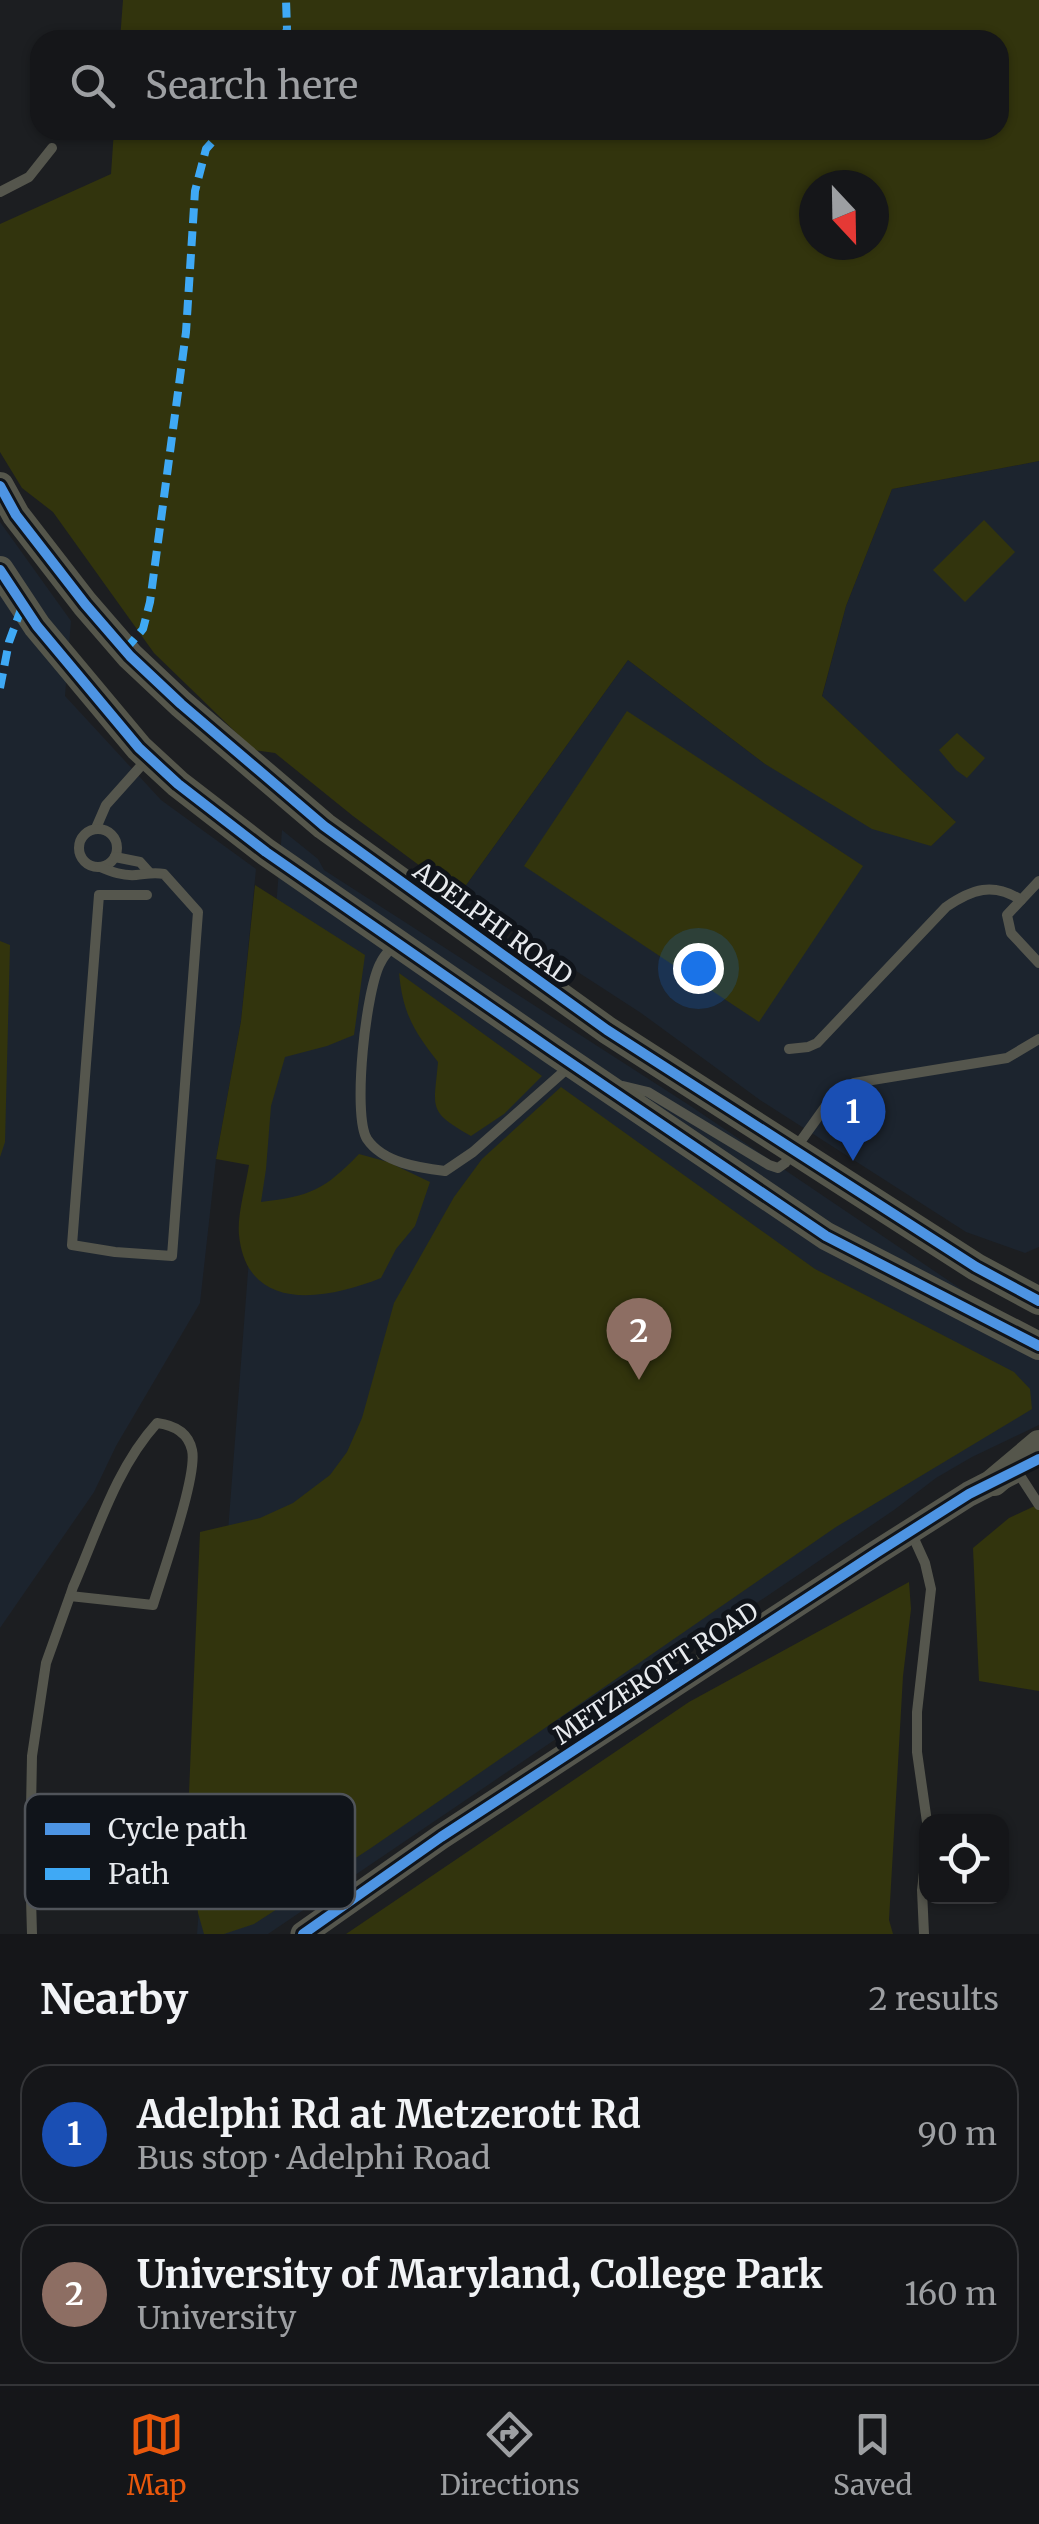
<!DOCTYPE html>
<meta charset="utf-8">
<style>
:root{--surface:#151619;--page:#222326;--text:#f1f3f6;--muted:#9d9fa2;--line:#343538;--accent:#ea580c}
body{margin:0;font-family:Merriweather,serif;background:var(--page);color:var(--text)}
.controls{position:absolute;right:30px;bottom:30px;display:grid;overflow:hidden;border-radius:20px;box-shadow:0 2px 8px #0004}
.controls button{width:90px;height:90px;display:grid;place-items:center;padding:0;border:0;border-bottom:2px solid var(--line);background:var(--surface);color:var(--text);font:50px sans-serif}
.compass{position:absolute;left:799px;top:170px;width:90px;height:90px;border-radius:50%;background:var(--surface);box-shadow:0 2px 8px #0004;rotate:158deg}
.you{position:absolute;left:698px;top:968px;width:35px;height:35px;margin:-25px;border:8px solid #fff;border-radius:50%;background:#1a73e8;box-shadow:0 0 0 15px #1a73e833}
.badge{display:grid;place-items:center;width:65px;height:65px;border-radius:50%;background:var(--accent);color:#fff;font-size:32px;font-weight:700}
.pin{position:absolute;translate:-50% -82px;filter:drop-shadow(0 2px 5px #0008)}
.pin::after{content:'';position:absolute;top:52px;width:35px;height:30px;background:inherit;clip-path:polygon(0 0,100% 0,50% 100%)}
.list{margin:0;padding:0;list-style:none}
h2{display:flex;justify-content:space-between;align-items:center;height:130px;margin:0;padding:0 40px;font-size:42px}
h2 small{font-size:32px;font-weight:400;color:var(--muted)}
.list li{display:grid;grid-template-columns:65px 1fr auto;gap:30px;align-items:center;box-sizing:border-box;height:140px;margin:0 20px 20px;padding:0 20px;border:2px solid var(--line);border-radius:30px}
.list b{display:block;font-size:38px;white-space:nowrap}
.list p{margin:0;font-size:32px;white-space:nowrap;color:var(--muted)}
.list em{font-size:32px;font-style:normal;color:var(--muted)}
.icon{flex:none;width:55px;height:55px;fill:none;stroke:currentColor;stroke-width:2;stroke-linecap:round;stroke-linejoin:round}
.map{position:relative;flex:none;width:1039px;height:1934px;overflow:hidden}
.search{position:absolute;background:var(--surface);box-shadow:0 2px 8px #0004;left:30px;right:30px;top:30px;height:110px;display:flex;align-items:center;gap:25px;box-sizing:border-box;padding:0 35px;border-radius:30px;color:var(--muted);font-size:38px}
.sheet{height:450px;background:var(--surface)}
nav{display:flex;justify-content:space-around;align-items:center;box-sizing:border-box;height:140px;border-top:2px solid var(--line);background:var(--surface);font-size:28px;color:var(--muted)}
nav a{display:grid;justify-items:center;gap:5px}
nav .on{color:var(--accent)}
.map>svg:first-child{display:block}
.built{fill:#1c242e}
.green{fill:#32340d;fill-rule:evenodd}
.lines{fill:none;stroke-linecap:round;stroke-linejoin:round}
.service{stroke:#55564d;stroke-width:10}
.tertiary{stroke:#55564d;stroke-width:25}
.secondary{stroke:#55564b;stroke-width:28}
.quiet{stroke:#3fa9f5;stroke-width:8;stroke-dasharray:15 8;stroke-linecap:butt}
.cycleway-casing{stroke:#10141a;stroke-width:16}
.cycleway{stroke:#4d94e3;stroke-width:10}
.labels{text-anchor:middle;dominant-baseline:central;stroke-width:10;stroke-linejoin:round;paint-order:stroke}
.street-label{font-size:25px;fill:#e7eaee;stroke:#10141a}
.key{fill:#10141a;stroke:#50545a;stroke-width:2.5}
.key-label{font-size:28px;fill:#e7eaee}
</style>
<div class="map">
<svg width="1039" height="1934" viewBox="0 0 1039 1934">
<rect width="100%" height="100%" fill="#1c1e21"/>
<g class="built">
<path d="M1039,461V1247L1025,1253L966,1232L760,1100L641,1013L459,895L628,660L765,764L931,846L955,821L822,697L846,606L892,489Z"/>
<path d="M0,522L71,621L65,696L161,800L256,869L241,1021L216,1159L200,1303L116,1446L94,1492L0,1628Z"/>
<path d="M282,830L318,859L324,870L689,1105L992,1310L1039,1335V1425L972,1457L936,1478L894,1510L268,1934H197Z"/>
</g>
<g class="green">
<path d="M123,0H1039V461L892,489L846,606L822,696L956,822L931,846L872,829L765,764L628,660L459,895L353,816L275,753L254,750L154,653L53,512L22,488L0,452V224L111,174L114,130H999V40H120ZM814,185H874V245H814Z"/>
<path d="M984,520L1015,552L965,602L933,570Z"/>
<path d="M627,711L863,866L759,1022L524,866Z"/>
<path d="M957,733L985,758L967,778L956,770L939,750Z"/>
<path d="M255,885L365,955L354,1035L327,1046L285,1057L271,1106L266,1169L261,1202C311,1196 324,1190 359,1154L388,1162L430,1182L415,1226L396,1249L381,1278C326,1300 247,1314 239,1235C237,1215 246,1185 249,1165L216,1159L241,1021Z"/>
<path d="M0,941L10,945L5,1142L0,1157Z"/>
<path d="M399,973L542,1076L504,1114L471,1136C427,1111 434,1109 438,1062C413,1030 403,1013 399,973Z"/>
<path d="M561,1087L815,1269L1014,1372L1030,1389L1032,1409L836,1527L371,1848L254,1924L224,1934H204L198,1913L188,1817L200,1532L260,1518L293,1503L330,1475L347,1452L362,1418L394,1303L454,1197L482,1159Z"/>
<path d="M1039,1504V1691L979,1681L973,1548L1009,1518Z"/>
<path d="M909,1582L911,1609L903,1676L889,1920L893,1934H346L689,1702Z"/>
</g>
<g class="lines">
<g class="service">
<path d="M0,192L29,177L52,148"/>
<path d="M96,828L106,805L148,758"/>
<circle cx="98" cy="848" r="19"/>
<path d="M115,857L140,862L149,872"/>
<path d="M100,867C112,872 123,876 136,875C147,874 153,872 164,874L198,912L172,1256L115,1252L72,1245L99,895H147"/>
<path d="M1039,881L1007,915L1011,933L1039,963"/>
<path d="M395,943C391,949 384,955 381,962C366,987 352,1115 367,1139C383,1163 420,1168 445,1171L473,1152L569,1067"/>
<path d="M789,1049L808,1047L817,1043L946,907C972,889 993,882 1021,900"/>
<path d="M623,1086L648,1092L769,1165L778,1168L785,1163L828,1103L854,1083L1007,1058L1039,1039"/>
<path d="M1017,1471L1039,1505"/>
<path d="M911,1532L925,1563L931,1589L917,1712V1752L927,1822"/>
<path d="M32,1934L30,1862L32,1756L46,1663L70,1596L73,1587C97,1532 116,1468 157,1423C173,1425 188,1432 192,1450C198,1475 162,1575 153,1605L70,1596"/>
<path d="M924,1934L922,1890L926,1855"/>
</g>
<path class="tertiary" d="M303,1934L441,1837L876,1553L969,1494L1012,1472"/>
<g class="secondary">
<path d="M0,486L16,515L85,604L130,656L181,704L324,826L607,1030L976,1267L1039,1301"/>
<path d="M0,570L37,626L139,748L178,784L266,852L553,1051L826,1236L1039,1346"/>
<path d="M994,1482L1039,1444"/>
</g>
<g class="quiet">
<path d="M283,40L287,29L286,0"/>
<path d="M125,650L143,629L150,602L186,332L195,191L206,149L223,130"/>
<path d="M0,688L9,642L23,604"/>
</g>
<defs>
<g id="cycleway">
<path d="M0,486L16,515L85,604L130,656L181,704L324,826L607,1030L976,1267L1039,1301"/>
<path d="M0,570L37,626L139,748L178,784L266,852L553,1051L826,1236L1039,1346"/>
<path d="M303,1934L441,1837L876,1553L969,1494L1039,1459"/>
</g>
</defs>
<use href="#cycleway" class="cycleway-casing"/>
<use href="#cycleway" class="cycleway"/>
</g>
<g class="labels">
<g class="street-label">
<text transform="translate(493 923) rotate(36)">ADELPHI ROAD</text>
<text transform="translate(656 1673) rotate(-33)">METZEROTT ROAD</text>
</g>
</g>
<rect x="25" y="1794" width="330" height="115" rx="15" class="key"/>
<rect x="45" y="1823" width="45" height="12" fill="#4d94e3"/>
<rect x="45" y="1868" width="45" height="12" fill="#3fa9f5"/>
<g class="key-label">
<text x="108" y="1839">Cycle path</text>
<text x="108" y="1884">Path</text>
</g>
</svg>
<div class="controls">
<button><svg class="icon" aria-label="locate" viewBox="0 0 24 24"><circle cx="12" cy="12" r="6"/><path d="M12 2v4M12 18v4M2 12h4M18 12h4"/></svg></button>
</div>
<svg class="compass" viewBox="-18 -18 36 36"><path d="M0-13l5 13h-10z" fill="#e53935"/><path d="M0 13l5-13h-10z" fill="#9d9fa2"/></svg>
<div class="you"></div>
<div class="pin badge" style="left:853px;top:1161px;background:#1a4fb4">1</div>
<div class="pin badge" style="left:639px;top:1380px;background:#8d6e63">2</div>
<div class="search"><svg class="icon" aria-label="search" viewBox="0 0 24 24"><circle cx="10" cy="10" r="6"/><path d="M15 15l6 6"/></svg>Search here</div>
</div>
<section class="sheet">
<h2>Nearby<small>2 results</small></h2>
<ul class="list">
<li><span class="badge" style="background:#1a4fb4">1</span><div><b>Adelphi Rd at Metzerott Rd</b><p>Bus stop · Adelphi Road</p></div><em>90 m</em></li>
<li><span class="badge" style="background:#8d6e63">2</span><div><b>University of Maryland, College Park</b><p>University</p></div><em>160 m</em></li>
</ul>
</section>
<nav>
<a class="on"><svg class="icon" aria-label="map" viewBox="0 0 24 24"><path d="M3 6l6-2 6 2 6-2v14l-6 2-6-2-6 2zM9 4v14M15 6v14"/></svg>Map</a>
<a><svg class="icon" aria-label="directions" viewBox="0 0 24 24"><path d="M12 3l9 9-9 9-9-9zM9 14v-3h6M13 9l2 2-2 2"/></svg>Directions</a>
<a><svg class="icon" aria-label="saved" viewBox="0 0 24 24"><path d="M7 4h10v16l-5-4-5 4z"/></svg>Saved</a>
</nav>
